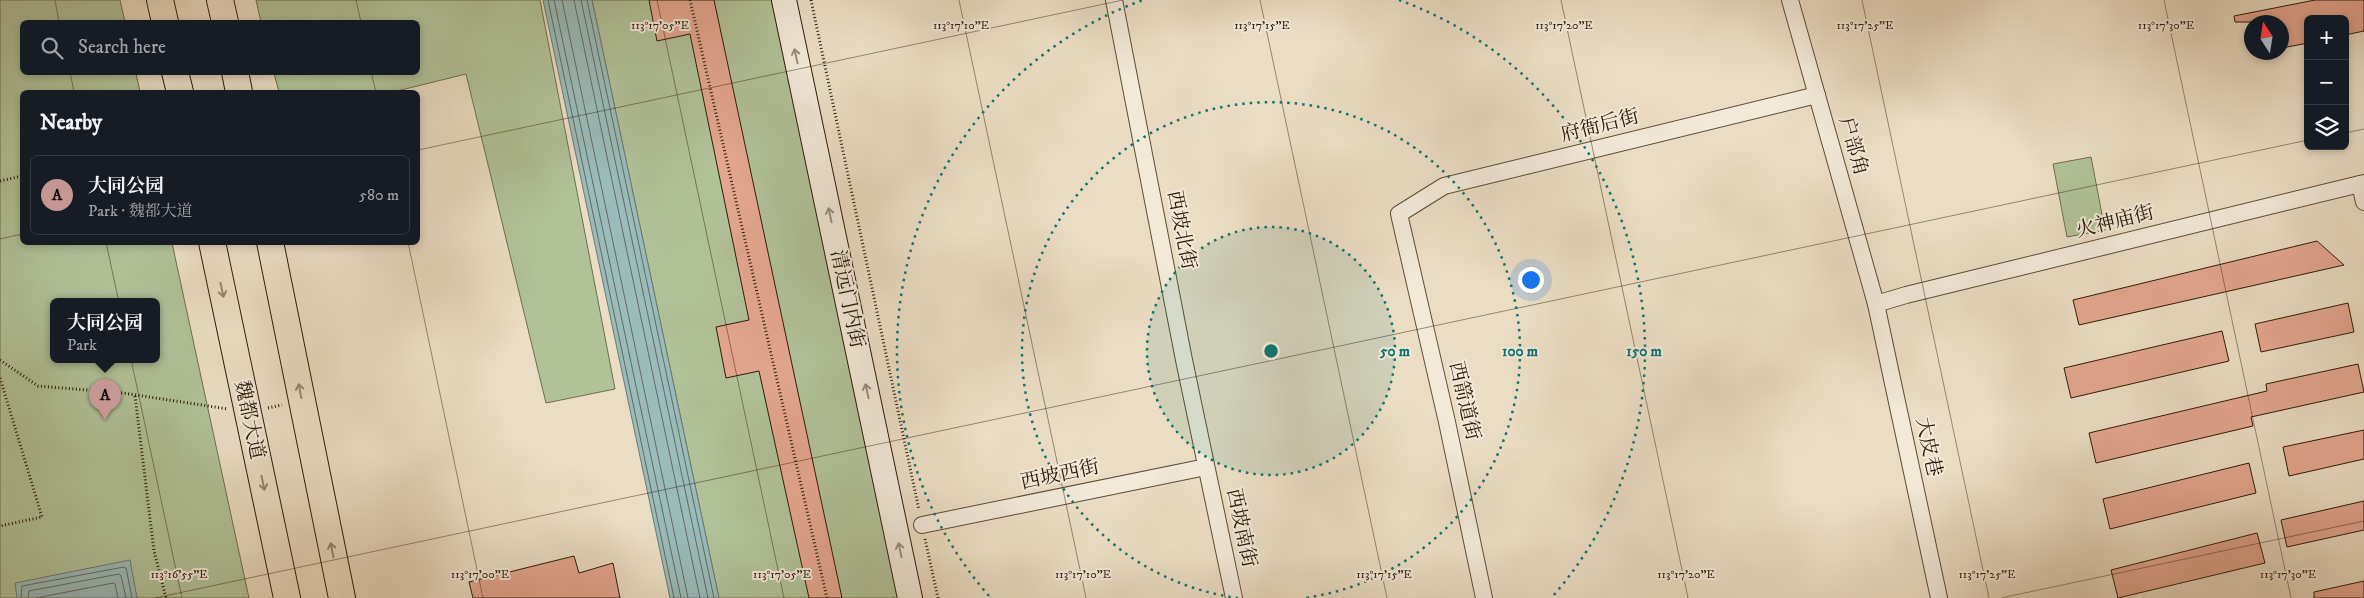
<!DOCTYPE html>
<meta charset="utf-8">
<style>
:root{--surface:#171b24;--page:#20242c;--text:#f1f3f6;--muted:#9ea1a6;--line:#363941;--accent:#c59692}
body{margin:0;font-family:"IM FELL DW Pica","Noto Serif SC",serif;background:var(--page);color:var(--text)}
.controls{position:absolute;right:15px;top:15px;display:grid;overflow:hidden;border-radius:8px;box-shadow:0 2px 8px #0003}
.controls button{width:45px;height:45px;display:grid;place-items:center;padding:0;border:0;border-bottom:1px solid var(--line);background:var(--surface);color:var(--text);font:25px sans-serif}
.compass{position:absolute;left:2244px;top:15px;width:45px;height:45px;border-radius:50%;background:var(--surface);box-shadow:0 2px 8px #0003;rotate:348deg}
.you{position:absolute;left:1530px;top:279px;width:18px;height:18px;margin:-12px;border:4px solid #fff;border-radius:50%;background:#1a73e8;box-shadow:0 0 0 8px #1a73e833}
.badge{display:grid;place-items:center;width:32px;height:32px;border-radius:50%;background:var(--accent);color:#111;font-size:16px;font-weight:700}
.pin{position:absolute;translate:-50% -41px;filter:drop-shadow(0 1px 2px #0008)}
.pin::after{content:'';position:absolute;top:26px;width:18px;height:15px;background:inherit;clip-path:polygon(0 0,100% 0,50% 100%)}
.popup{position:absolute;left:50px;top:298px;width:110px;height:65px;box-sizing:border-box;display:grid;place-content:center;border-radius:8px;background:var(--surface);filter:drop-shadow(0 1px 4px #0005);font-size:16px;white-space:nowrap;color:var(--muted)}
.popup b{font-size:19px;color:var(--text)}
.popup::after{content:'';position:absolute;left:50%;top:100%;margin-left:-10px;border:10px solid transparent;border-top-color:var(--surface)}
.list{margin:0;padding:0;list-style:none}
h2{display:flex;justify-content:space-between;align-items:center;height:65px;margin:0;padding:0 20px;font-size:21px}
h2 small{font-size:16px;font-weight:400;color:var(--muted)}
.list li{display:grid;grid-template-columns:32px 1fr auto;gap:15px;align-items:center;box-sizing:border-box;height:80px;margin:0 10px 10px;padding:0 10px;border:1px solid var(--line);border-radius:8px}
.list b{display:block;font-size:19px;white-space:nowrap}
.list p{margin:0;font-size:16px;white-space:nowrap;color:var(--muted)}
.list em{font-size:16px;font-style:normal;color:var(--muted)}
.icon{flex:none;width:28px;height:28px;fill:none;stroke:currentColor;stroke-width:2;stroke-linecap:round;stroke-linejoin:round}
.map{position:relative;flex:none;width:2364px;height:598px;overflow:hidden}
.search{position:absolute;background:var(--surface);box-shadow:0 2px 8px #0003;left:20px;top:20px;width:400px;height:55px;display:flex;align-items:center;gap:12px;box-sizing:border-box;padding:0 18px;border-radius:8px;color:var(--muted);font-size:19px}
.panel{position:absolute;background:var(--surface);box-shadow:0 2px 8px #0003;left:20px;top:90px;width:400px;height:155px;border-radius:8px}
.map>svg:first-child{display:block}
.green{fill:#b1c299;stroke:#6e6e4e;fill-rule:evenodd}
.water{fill:#99bbba;stroke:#6d7b71}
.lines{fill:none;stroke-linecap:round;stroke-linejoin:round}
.shore{stroke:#626b5f;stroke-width:1}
.building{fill:#e4a68f;stroke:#2c1b04}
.street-casing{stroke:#5c4c34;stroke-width:18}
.secondary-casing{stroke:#2c1b04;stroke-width:26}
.primary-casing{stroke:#2c1b04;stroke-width:28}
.path{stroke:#2c1b04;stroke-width:3;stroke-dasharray:1 2.5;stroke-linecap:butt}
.street{stroke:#f2e9d9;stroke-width:16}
.secondary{stroke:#f2e9d9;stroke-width:24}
.primary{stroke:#ebddc4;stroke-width:26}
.oneway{stroke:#998c79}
.oneway2{stroke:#95866e}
.ticks{fill:none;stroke:#2c1b04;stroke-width:1;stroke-opacity:0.45}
.ring{fill:none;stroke:#0f766e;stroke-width:2.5;stroke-dasharray:2.5 5}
.labels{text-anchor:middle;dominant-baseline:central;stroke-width:4;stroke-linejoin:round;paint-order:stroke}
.street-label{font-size:20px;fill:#2c1b04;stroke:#f2e9d9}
.ticks-label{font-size:12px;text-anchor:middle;fill:#2c1b04;stroke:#f2e9d9;stroke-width:4;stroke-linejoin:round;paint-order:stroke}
.centre{fill:#0f766e;stroke:#f2e9d9;stroke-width:2.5}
.ring-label{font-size:15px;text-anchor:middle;font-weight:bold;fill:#0f766e;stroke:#f2e9d9;stroke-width:4;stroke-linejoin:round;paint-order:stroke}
</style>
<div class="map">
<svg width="2364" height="598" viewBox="0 0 2364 598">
<rect width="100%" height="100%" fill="#ebddc4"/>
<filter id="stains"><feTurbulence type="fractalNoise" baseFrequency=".004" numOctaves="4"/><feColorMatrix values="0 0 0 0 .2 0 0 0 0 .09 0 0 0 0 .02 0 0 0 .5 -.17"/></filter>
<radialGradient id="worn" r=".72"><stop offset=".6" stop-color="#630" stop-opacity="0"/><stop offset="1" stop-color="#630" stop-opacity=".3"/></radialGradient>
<g class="green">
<path d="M0,0H120L125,22H22V72L136,73L140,92H22V242L172,243L249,598H0ZM54,301H156V359H54Z"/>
<path d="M256,0H540L615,389L546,403L466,74L393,92H279L274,73L418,72V22H261Z"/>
<path d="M592,0H772L898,598H719Z"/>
<path d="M2091,157L2105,230L2067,237L2053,164Z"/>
</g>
<g class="water">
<path d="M543,0H592L719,598H670Z"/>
<path d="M130,560L137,598H17L15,583Z"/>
</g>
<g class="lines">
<g class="shore">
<path d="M548,0L674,598"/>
<path d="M554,0L681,598"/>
<path d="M562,0L688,598"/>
<path d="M574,0L700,598"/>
<path d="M581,0L708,598"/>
<path d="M587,0L714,598"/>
<path d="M21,598L22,586L124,567L126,568L132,598"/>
<path d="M28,598L29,591L119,574L121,576L126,598"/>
<path d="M36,598L113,583L115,584L118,598"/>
</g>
</g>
<g class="building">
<path d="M649,0H714L842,598H809L759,371L726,378L716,327L749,320L690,34L657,41Z"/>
<path d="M2315,0H2364V31L2345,35V19H2308V43L2282,48V22H2235L2234,16Z"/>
<path d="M2317,241L2344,265L2079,325L2073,300Z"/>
<path d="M2348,303L2354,332L2261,352L2255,324Z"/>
<path d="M2222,331L2229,361L2071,398L2064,368Z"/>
<path d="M2358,364L2364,392L2251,417L2253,426L2096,463L2089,433L2267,391L2266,384Z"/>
<path d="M2364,430V459L2289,476L2283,447Z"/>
<path d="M2249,463L2256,493L2110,529L2103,499Z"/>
<path d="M2364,501V530L2287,547L2281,520Z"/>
<path d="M2257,533L2265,563L2118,598L2111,570Z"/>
<path d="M574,556L579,573L613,563L620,598H473L469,582Z"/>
<path d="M2364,581V598H2314V592Z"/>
</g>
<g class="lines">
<defs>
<g id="street">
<path d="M1114,0L1184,360L1234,598"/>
<path d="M1790,0L1876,304L1939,598"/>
<path d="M2360,184L2364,202"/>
<path d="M1876,304L1906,295L2364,183"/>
<path d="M922,525L1206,467"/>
<path d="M1484,598L1447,422L1399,214L1444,186L1817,95"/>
</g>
<path id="secondary" d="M784,0L910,598"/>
<g id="primary">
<path d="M160,0L165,22"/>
<path d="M220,0L225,22"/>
<path d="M175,72L180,92"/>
<path d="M235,72L239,92"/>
<path d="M212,242L287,598"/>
<path d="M270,242L342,598"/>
</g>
</defs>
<use href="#street" class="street-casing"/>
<use href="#secondary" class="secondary-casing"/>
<use href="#primary" class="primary-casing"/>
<g class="path">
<path d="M690,0L827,598"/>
<path d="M811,0L919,510"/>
<path d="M0,181L22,176"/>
<path d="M0,360L38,386L123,393L228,409"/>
<path d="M0,378L42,517L0,526"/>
<path d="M135,396L154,551L166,598"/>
<path d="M268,408L282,405"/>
<path d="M925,539L938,598"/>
</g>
<use href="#street" class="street"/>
<use href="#secondary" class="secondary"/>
<use href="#primary" class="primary"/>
</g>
<defs><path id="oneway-shaft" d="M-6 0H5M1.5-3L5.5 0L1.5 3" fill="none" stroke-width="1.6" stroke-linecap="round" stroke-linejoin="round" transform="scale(1.25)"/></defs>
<g class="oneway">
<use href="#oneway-shaft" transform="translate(796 56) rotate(-102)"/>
<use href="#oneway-shaft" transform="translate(830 215) rotate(-102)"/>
<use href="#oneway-shaft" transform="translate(867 391) rotate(-102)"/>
<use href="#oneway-shaft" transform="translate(900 550) rotate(-102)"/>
</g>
<g class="oneway2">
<use href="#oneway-shaft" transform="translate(222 290) rotate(78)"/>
<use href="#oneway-shaft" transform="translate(300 391) rotate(-101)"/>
<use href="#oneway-shaft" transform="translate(263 483) rotate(78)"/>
<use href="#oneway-shaft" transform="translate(332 550) rotate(-101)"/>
</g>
<path class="ticks" d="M55,0L59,22M356,0L361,22M657,0L784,598M959,0L1086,598M1260,0L1387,598M1561,0L1688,598M1862,0L1989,598M2164,0L2291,598M70,72L74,92M371,72L376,92M2345,133L2364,129M418,150L1123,0M0,239L22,234M106,242L182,598M408,242L483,598M155,598L2308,140M2001,598L2364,521"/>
<circle cx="1271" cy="351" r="124" fill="#0f766e" fill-opacity=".12"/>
<g class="ring">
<circle cx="1271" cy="351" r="124"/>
<path d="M1238 598A249 249 0 1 1 1304 598"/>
<path d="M989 596A373 373 0 0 1 1143 0M1399 0A373 373 0 0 1 1553 596"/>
</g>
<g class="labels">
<g class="street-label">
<text transform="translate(1600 126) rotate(-14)">府衙后街</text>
<text transform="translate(1853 146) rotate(74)">户部角</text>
<text transform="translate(2115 222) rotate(-14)">火神庙街</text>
<text transform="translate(1181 230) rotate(79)">西坡北街</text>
<text transform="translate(847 299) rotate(78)">清远门内街</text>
<text transform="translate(1464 401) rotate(77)">西箭道街</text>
<text transform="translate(249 420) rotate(78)">魏都大道</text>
<text transform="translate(1928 447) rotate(78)">大皮巷</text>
<text transform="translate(1060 475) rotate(-12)">西坡西街</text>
<text transform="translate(1241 528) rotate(78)">西坡南街</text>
</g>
</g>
<g class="ticks-label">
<text x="660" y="29">113°17'05"E</text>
<text x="961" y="29">113°17'10"E</text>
<text x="1262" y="29">113°17'15"E</text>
<text x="1564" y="29">113°17'20"E</text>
<text x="1865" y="29">113°17'25"E</text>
<text x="2166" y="29">113°17'30"E</text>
<text x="179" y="578">113°16'55"E</text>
<text x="480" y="578">113°17'00"E</text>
<text x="782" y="578">113°17'05"E</text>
<text x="1083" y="578">113°17'10"E</text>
<text x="1384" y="578">113°17'15"E</text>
<text x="1686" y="578">113°17'20"E</text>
<text x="1987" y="578">113°17'25"E</text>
<text x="2288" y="578">113°17'30"E</text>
</g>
<circle cx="1271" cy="351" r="8" class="centre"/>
<g class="ring-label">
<text x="1395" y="356">50 m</text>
<text x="1520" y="356">100 m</text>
<text x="1644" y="356">150 m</text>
</g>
<rect width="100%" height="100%" filter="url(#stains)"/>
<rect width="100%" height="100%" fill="url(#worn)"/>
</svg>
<div class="controls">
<button>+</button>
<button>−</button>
<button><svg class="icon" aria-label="layers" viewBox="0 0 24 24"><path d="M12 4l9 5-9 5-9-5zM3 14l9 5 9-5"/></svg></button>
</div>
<svg class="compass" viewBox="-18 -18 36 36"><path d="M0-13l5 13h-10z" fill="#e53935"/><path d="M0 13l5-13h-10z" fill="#9ea1a6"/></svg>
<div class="you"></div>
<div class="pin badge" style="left:105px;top:420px">A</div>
<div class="popup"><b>大同公园</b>Park</div>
<div class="search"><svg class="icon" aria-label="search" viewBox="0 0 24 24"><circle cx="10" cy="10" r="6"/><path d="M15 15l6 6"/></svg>Search here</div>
<section class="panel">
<h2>Nearby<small></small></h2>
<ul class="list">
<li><span class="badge">A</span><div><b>大同公园</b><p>Park · 魏都大道</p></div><em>580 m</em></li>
</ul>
</section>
</div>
